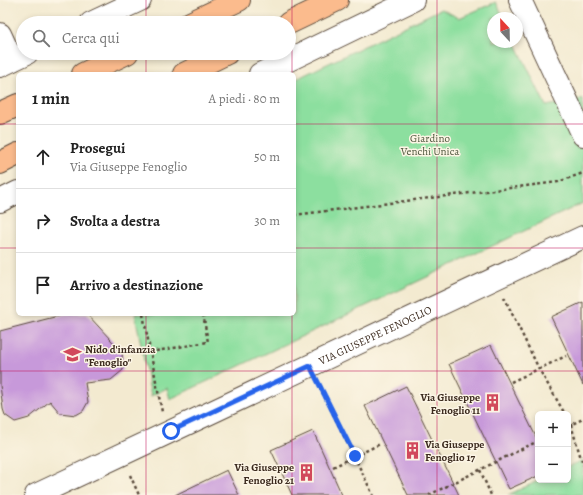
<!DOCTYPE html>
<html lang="it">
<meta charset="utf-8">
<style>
:root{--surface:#fff;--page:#f2f2f2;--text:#222;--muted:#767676;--line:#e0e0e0}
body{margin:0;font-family:Alegreya,serif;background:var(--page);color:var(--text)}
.controls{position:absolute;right:12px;bottom:12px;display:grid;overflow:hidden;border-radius:6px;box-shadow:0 2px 6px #0003}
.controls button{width:36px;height:36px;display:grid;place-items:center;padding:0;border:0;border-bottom:1px solid var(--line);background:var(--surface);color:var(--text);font:20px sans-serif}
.compass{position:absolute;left:487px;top:12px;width:36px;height:36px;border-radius:50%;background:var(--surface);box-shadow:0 2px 6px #0003;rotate:338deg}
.stop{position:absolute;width:12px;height:12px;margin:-9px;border:3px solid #2563eb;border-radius:50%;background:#fff}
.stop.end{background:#2563eb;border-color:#fff;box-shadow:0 1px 4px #0008}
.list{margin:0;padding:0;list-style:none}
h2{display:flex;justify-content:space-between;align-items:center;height:52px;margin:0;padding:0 16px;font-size:17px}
h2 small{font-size:13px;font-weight:400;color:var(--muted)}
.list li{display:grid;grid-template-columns:26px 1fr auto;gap:12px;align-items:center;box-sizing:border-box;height:64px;padding:0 16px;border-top:1px solid var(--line)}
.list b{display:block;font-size:15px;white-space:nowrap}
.list p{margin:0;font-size:13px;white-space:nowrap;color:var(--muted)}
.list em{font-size:13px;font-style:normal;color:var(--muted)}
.icon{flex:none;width:22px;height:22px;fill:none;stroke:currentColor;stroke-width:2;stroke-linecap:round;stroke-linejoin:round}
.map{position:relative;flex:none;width:583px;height:495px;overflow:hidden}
.search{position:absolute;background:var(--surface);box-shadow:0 2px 6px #0003;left:16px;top:16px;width:280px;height:44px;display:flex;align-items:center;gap:10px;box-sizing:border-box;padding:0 14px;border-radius:22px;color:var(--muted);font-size:15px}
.panel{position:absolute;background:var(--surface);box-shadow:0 2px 6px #0003;left:16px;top:72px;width:280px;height:244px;border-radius:6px}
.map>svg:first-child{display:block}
.green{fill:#8cdf9f;stroke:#64845e}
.building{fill:#c799da}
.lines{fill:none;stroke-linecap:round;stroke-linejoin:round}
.minor-casing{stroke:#574739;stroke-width:24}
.primary-casing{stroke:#574739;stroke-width:24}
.path{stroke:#574739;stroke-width:2.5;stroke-dasharray:3 3;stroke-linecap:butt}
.minor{stroke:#fff;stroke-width:22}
.primary{stroke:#fbbb8d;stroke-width:22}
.route{stroke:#2563eb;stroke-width:5}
.grid{fill:none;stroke:#c2185b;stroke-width:1;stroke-opacity:0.55}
.labels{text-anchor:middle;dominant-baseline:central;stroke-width:3;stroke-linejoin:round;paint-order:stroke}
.park-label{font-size:11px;fill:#4f573e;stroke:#fcf5e5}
.street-label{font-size:11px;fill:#3b2a1e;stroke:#fcf5e5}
.poi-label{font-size:11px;font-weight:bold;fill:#3b2a1e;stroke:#fcf5e5;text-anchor:start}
</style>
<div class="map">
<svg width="583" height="495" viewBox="0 0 583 495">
<rect width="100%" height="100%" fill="#fcf5e5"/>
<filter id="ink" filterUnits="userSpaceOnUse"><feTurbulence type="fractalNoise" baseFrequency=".025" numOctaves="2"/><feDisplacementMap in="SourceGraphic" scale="8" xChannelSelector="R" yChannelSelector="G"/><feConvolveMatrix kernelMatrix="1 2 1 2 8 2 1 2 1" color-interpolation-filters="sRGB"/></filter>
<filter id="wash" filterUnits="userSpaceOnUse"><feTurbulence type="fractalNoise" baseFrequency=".012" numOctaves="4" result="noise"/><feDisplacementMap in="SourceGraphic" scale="16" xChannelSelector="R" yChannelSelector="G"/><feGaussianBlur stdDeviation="0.9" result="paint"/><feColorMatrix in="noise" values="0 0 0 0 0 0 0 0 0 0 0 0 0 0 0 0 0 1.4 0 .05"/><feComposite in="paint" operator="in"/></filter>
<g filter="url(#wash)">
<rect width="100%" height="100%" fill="#f3ead0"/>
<g class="green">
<path d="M496,2L504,18H493V42H515L546,106L583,99V203L170,399L167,388L151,396L135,314H294V80L441,9L459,18Z"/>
<path d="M583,460V495H508L540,480H568V467Z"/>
</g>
<g id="blocks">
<g class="building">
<path d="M583,302V385L551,317Z"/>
<path d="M66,314H87L122,352L123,370L111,380L85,383L88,402L83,411L76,415L60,413L50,401L29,418L15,422L5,415L3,409L0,385V331Z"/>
<path d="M491,345L538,441V476L509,489L449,364Z"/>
<path d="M406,386L459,495H408L365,406Z"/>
<path d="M313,431L342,495H292L271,450Z"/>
<path d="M227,470L239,495H175Z"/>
</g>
</g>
</g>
<g filter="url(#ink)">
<use href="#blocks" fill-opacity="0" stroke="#574739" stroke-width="1"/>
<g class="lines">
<defs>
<g id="minor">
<path d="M520,0L583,135"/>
<path d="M91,23L140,0"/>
<path d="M0,34L12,60"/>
<path d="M0,66L27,53"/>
<path d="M260,74L413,0"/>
<path d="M0,201L18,192"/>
<path id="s1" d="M36,495L583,237"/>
</g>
<g id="primary">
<path d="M190,23L239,0"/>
<path d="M289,23L337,0"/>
<path d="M83,74L127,53"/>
<path d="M184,74L227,53"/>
<path d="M0,113L18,105"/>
<path d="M0,163L18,154"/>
</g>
</defs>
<use href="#minor" class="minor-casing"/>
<use href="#primary" class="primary-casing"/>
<g class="path">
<path d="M294,215L558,182L583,173"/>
<path d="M504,297L539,369L565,414"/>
<path d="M143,314L162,412"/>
<path d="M150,352L208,342L203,314"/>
<path d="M511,382L566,356"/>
<path d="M320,386L373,495"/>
<path d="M568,419L571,425L583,465"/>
<path d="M568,426L583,419"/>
<path d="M333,467L380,444"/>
<path d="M480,470L491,495"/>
<path d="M130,475L139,495"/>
<path d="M429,495L538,441"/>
</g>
<use href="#minor" class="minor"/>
<use href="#primary" class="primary"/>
</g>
</g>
<g class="lines" filter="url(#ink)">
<path class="route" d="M171,431L310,366L355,456"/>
</g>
<path class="grid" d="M146,0V23M292,0V74M437,0V495M146,53V74M0,124H18M294,124H583M0,248H18M294,248H583M146,314V495M292,314V495M0,371H583"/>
<defs>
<symbol id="school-bare" viewBox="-9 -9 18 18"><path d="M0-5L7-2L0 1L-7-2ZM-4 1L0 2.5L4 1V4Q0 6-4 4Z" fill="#d1495b" stroke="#fcf5e5" stroke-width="2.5" paint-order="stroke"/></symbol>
<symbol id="building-bare" viewBox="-9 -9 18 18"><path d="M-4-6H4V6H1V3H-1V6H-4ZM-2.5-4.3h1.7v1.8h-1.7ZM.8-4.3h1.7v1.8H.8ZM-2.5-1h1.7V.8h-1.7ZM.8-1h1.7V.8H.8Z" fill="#d1495b" stroke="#fcf5e5" stroke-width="2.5" paint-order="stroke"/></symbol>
</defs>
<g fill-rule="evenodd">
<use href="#school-bare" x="60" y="342" width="25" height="25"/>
<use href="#building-bare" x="480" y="390" width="25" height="25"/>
<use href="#building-bare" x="400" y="438" width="25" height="25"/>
<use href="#building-bare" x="294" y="460" width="25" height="25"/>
</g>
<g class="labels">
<g class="park-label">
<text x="430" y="138">Giardino<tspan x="430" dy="13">Venchi Unica</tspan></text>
</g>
<g class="street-label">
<text stroke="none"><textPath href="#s1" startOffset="375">VIA GIUSEPPE FENOGLIO</textPath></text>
</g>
<g class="poi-label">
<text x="85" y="349">Nido d'infanzia<tspan x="85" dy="13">"Fenoglio"</tspan></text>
<text x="480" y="397" text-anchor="end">Via Giuseppe<tspan x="480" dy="13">Fenoglio 11</tspan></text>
<text x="425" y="444">Via Giuseppe<tspan x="425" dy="13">Fenoglio 17</tspan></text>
<text x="294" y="467" text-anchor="end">Via Giuseppe<tspan x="294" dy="13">Fenoglio 21</tspan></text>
</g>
</g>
</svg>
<div class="controls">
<button>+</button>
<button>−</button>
</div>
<svg class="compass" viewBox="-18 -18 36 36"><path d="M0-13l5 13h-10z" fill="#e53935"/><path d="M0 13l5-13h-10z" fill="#767676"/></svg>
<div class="stop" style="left:171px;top:431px"></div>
<div class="stop end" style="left:355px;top:456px"></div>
<div class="search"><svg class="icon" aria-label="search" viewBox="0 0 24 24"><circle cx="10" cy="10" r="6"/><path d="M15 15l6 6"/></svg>Cerca qui</div>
<section class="panel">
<h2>1 min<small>A piedi · 80 m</small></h2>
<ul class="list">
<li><svg class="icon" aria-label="ahead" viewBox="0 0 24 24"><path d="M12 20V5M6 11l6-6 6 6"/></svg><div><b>Prosegui</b><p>Via Giuseppe Fenoglio</p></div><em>50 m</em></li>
<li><svg class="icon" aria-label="right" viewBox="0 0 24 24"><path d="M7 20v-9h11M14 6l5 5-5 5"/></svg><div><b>Svolta a destra</b></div><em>30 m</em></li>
<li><svg class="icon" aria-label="arrive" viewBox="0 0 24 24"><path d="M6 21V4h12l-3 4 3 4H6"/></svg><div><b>Arrivo a destinazione</b></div></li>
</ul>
</section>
</div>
